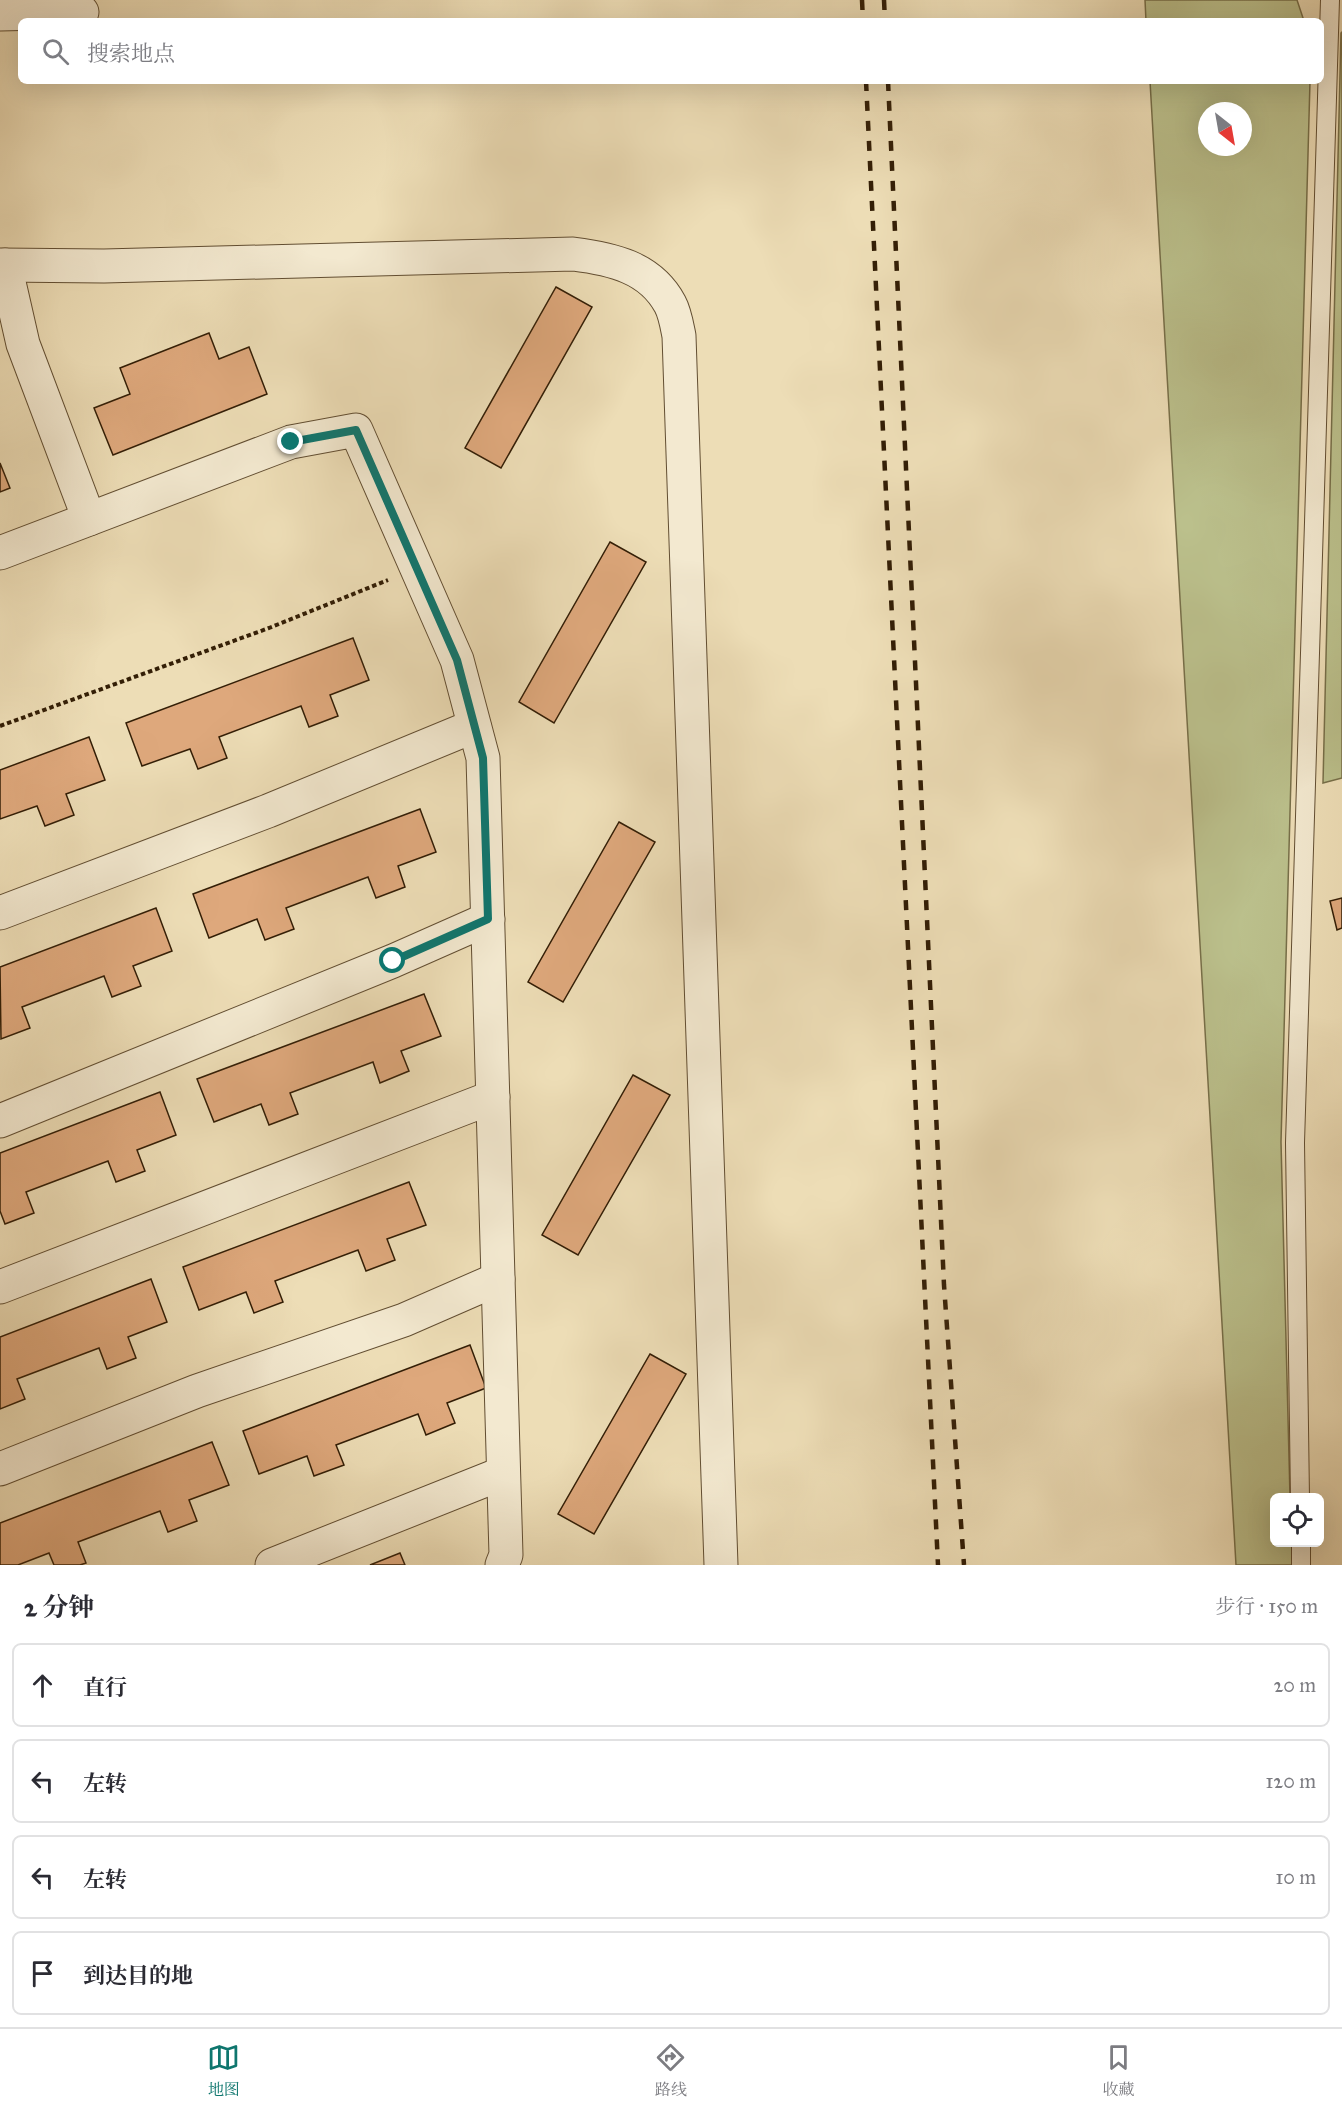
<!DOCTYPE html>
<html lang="zh">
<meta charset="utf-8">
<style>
:root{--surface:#fff;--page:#f2f2f3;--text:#2b2b33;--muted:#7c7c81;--line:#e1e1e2;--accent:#0f766e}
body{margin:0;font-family:"IM FELL Great Primer","Noto Serif SC",serif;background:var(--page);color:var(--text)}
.controls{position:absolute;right:18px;bottom:18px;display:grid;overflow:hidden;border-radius:9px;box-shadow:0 6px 24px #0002}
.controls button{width:54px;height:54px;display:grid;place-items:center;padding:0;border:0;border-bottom:2px solid var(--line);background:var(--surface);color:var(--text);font:30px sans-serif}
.compass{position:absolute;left:1198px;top:102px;width:54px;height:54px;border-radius:50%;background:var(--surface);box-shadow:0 6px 24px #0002;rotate:149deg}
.stop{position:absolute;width:18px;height:18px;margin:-14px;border:4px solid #0f766e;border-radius:50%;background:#fff}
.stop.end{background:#0f766e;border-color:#fff;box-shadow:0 2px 6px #0008}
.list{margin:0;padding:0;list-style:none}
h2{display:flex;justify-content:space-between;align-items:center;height:78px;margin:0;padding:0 24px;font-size:26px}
h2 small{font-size:20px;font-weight:400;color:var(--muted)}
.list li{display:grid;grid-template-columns:39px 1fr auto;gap:18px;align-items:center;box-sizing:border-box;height:84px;margin:0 12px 12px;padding:0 12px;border:2px solid var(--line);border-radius:9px}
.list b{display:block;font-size:22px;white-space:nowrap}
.list em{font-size:20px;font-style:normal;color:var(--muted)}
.icon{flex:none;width:33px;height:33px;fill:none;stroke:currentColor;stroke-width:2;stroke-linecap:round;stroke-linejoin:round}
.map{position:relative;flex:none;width:1342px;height:1565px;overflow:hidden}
.search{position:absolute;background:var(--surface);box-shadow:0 6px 24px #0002;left:18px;right:18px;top:18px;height:66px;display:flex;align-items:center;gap:15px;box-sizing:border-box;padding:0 21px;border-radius:9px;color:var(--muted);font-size:22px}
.sheet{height:462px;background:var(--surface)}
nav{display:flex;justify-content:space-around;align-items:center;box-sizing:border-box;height:84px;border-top:2px solid var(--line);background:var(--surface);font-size:16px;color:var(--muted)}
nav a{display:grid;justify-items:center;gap:3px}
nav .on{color:var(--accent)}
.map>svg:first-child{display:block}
.green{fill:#bbc08c;stroke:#776f49;stroke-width:1.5;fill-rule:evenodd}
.building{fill:#dea87c;stroke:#331e06;stroke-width:1.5}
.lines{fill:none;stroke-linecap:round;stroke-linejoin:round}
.service-casing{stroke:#624e32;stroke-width:20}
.minor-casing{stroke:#624e32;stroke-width:35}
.path{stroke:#331e06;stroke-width:4;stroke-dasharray:4.5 3;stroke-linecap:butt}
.service{stroke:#f3e9d0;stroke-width:18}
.minor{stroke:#f3e9d0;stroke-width:33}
.rail{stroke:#331e06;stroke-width:4.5;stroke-dasharray:10 10;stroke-linecap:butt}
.route{stroke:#0f766e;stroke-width:8}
</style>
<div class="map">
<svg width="1342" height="1565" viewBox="0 0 1342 1565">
<rect width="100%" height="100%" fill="#edddb6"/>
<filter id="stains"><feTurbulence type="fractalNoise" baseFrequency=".00333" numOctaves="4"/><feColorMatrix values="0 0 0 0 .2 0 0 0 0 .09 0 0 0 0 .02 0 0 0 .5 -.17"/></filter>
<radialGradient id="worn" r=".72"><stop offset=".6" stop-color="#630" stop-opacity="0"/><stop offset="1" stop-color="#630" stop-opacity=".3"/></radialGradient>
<g class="green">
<path d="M1145,0H1297L1304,21H1146Z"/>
<path d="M1342,32V778L1323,783L1341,33Z"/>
<path d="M1150,81H1310L1281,1142L1290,1497L1274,1498V1542L1292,1543V1565H1236ZM1207,111H1243V147H1207Z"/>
</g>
<g class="building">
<path d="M556,287L592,307L501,468L465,448Z"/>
<path d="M209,333L219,359L249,347L267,394L113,455L94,408L130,394L120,368Z"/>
<path d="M0,463L10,488L0,492Z"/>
<path d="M610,542L646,562L554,723L519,702Z"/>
<path d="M353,638L369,680L330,695L338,716L309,727L301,706L219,737L227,758L198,769L190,749L142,766L126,723Z"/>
<path d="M89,737L105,780L66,794L74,815L45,826L37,806L0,819V770Z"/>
<path d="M420,809L436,852L398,866L405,887L376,898L368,877L286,908L294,929L265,940L257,919L209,938L193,894Z"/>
<path d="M619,822L655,842L563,1002L528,982Z"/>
<path d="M1342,898V928L1337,930L1330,901Z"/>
<path d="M156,908L172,951L133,966L141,986L112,997L104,976L22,1007L30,1028L1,1039L0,967Z"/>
<path d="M424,994L441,1036L401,1051L409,1071L380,1083L373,1062L290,1093L298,1114L269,1125L261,1104L214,1122L197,1079Z"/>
<path d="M633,1075L670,1095L578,1255L542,1235Z"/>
<path d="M160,1092L176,1135L137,1150L145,1171L116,1182L108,1161L26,1192L34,1213L5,1224L0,1211V1153Z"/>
<path d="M409,1182L426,1225L387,1239L395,1260L366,1271L358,1250L275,1281L283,1302L254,1313L246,1292L199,1310L183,1267Z"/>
<path d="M151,1279L167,1322L128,1337L136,1358L107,1369L99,1348L17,1379L25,1399L0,1409V1337Z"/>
<path d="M470,1345L486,1388L447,1403L455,1423L426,1435L418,1414L336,1445L344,1465L314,1476L307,1456L259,1474L243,1431Z"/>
<path d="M650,1354L686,1374L594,1534L558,1514Z"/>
<path d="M212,1442L229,1485L189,1500L197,1521L168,1532L160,1511L78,1542L86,1563L80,1565H54L49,1553L18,1565H0V1523Z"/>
<path d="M400,1553L405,1565H370Z"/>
</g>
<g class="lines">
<defs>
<g id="service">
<path d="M1300,1498L1295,1143L1330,0"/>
<path d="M1301,1542V1565"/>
</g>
<g id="minor">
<path d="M0,14L82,12"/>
<path d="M0,265L104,266L573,254C612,259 650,267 670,304C675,313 677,326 679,336L721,1565"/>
<path d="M5,265L23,344L89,519"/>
<path d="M0,553L291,442L356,430L457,660L483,758L506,1555L502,1565"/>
<path d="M0,913L268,811L474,726"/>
<path d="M0,1121L393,961L488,919"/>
<path d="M0,1287L493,1097"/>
<path d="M0,1469L197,1391L404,1320L498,1279"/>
<path d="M272,1565L503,1473"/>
</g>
</defs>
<use href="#service" class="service-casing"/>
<use href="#minor" class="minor-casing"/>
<path class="path" d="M0,726L269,628L388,580"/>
<use href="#service" class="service"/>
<use href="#minor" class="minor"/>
<g class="rail">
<path d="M862,0L863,21"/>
<path d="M884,0L885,21"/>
<path d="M866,81L938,1565"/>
<path d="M888,81L944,1285L964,1565"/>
</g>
</g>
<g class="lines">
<path class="route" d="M291,442L356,430L457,660L483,758L488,919L393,961"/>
</g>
<rect width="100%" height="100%" filter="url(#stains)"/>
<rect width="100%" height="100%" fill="url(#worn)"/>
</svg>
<div class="controls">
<button><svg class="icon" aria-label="locate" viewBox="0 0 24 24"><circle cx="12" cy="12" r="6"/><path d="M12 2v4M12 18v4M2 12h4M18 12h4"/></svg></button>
</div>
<svg class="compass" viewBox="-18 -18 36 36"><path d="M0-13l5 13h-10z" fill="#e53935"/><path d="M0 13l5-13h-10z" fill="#7c7c81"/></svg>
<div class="stop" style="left:393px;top:961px"></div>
<div class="stop end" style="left:291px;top:442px"></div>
<div class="search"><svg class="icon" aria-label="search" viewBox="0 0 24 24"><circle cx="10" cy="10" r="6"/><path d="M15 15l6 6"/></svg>搜索地点</div>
</div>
<section class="sheet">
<h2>2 分钟<small>步行 · 150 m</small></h2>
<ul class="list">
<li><svg class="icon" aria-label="ahead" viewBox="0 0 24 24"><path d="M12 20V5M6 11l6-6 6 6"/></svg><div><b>直行</b></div><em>20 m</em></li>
<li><svg class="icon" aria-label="left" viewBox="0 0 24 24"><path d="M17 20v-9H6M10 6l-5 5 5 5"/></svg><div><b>左转</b></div><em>120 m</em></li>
<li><svg class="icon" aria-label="left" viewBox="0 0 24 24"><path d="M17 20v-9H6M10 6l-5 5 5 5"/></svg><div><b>左转</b></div><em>10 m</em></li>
<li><svg class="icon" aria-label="arrive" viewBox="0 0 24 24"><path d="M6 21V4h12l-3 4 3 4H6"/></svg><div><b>到达目的地</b></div></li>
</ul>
</section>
<nav>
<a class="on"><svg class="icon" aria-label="map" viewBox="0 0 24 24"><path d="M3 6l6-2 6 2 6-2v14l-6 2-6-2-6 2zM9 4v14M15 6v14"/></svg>地图</a>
<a><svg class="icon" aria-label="directions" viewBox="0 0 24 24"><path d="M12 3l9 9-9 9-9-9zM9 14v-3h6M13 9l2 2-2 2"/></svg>路线</a>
<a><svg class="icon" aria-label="saved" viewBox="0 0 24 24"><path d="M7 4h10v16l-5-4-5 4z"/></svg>收藏</a>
</nav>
